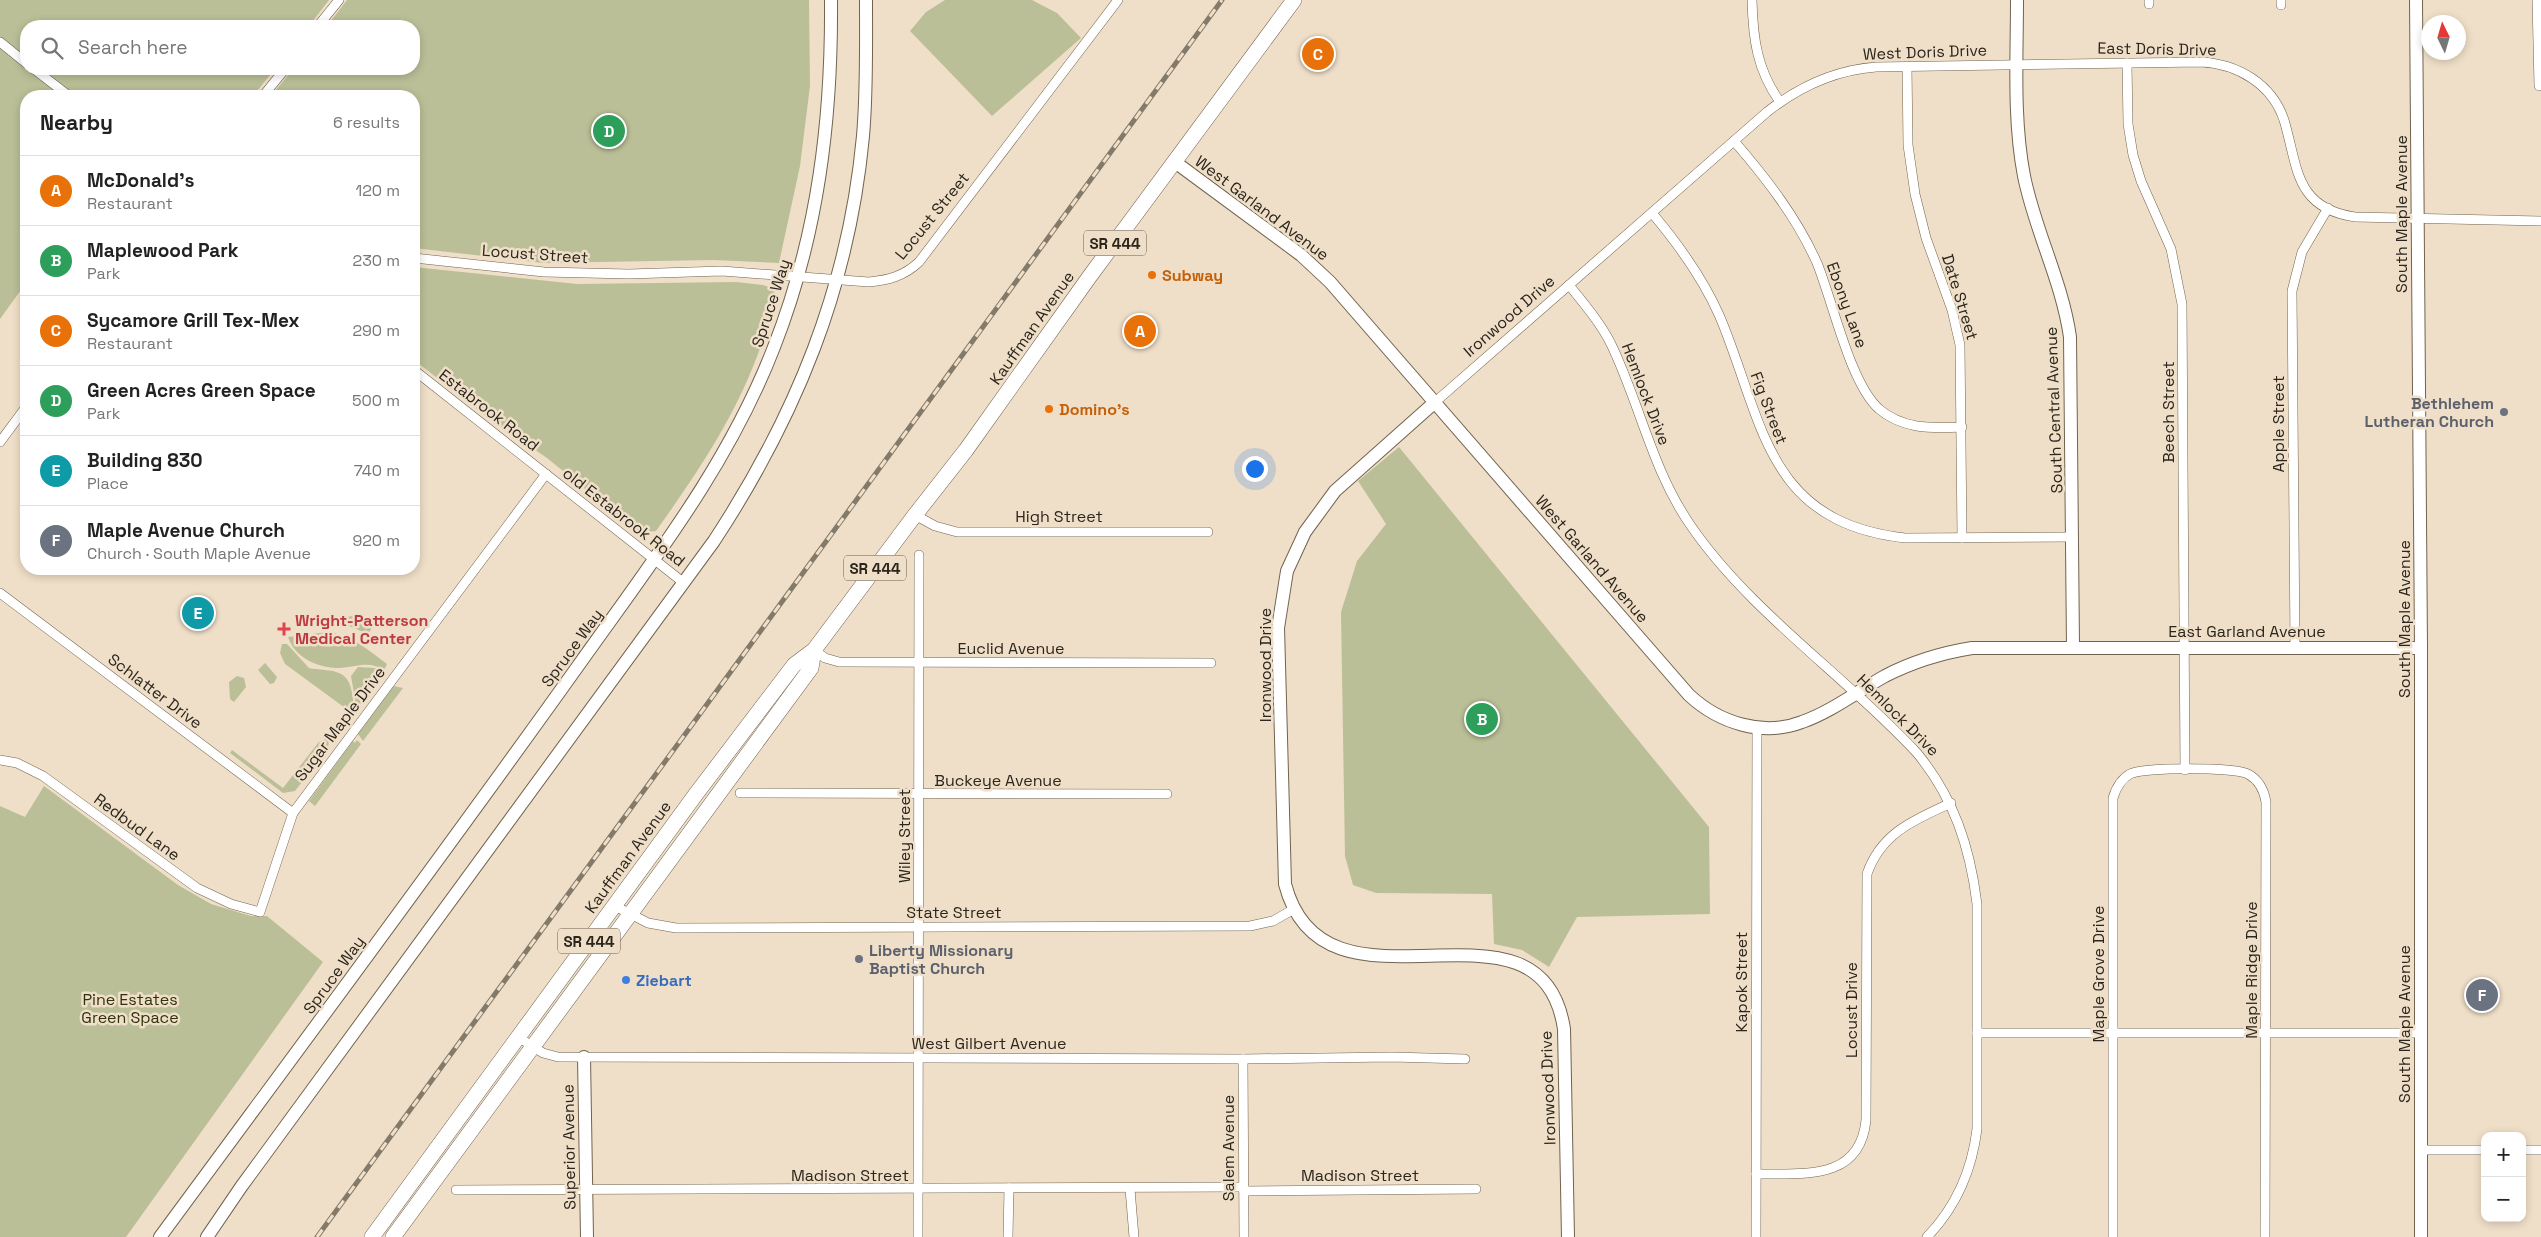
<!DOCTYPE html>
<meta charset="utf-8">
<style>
:root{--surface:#fff;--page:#f2f2f2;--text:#222;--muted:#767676;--line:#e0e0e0;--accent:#111827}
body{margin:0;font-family:"Space Grotesk",sans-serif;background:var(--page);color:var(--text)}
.controls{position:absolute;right:15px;bottom:15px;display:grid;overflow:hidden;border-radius:10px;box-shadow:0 2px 8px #0003}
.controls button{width:45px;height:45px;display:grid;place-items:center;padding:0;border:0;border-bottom:1px solid var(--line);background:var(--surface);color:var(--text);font:25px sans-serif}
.compass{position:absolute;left:2421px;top:15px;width:45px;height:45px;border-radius:50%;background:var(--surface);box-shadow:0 2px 8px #0003;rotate:355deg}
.you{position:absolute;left:1254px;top:468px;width:18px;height:18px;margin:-12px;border:4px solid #fff;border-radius:50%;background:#1a73e8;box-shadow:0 0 0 8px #1a73e833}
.badge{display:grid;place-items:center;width:32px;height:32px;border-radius:50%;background:var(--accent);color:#fff;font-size:16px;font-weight:700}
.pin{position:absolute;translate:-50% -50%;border:2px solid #fff;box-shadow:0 1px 5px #0006}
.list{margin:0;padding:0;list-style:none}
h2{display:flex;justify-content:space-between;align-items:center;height:65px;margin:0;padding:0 20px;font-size:21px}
h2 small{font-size:16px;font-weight:400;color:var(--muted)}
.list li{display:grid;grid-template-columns:32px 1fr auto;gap:15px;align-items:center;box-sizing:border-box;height:70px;padding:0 20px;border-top:1px solid var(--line)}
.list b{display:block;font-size:19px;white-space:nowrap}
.list p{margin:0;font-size:16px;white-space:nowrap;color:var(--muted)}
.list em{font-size:16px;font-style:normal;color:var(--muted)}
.icon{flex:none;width:28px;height:28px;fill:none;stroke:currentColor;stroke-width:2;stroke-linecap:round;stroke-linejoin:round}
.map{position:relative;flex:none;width:2541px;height:1237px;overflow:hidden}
.search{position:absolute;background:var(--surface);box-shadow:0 2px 8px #0003;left:20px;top:20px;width:400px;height:55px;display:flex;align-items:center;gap:12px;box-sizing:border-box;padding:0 18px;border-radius:20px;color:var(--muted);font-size:19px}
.panel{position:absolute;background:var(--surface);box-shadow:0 2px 8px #0003;left:20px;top:90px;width:400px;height:485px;border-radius:20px}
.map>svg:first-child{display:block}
.green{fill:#bbbf97}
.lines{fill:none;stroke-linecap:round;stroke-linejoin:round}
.street-casing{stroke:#71634f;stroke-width:10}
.secondary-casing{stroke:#71634f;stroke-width:14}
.primary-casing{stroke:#71634f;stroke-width:16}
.street{stroke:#fff;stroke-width:9}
.secondary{stroke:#fff;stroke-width:12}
.primary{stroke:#fff;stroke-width:15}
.rail-casing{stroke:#847a6a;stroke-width:5}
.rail{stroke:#efdfc8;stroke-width:3;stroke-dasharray:9;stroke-linecap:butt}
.food-dot{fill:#e8710a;stroke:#efdfc8;stroke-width:2}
.worship-dot{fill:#6b7280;stroke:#efdfc8;stroke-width:2}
.health-dot{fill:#e0444e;stroke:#efdfc8;stroke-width:2}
.shop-dot{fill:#3f7fe0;stroke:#efdfc8;stroke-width:2}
.labels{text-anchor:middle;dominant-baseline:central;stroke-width:5;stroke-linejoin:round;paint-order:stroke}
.shield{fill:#efdfc8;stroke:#665d50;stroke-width:1}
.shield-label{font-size:15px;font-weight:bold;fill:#2b251c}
.street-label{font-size:16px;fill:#2b251c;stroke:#efdfc8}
.food-label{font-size:16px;font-weight:bold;fill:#c56008;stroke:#efdfc8;text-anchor:start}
.worship-label{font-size:16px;font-weight:bold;fill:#5b616d;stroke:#efdfc8;text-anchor:end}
.health-label{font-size:16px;font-weight:bold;fill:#be3a42;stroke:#efdfc8;text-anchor:start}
.shop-label{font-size:16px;font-weight:bold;fill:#366cbe;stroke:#efdfc8;text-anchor:start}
.park-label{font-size:16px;fill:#30320c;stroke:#efdfc8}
</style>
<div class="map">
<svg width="2541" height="1237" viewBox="0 0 2541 1237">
<rect width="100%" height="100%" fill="#efdfc8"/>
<g class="green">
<path d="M0,0H329L309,26H26V69H275L253,96H26V283L0,319Z"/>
<path d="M347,0H809L810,86L800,166L779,263L713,260L543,263L414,248V96H271L293,69H414V26H327Z"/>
<path d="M945,0H1032L1057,13L1081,38L992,116L910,31L926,12Z"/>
<path d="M414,267L577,284L736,282L763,285L775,289C769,312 765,337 756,359C732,422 695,476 656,531L639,533L547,458L487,417L414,360Z"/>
<path d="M1399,447L1709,827L1710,914L1577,917L1549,967L1522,950L1494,944L1492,894L1376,893L1353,885L1345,856L1341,612L1357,561L1386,524L1358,481Z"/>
<path d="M354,616L372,628L368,634L342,623L321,621L322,619Z"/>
<path d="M328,632C352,635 368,650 387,664L384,670C368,660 356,667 339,668C318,668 295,658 288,637Z"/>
<path d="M282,644H287L309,668C328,672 348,666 352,693C353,700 355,707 352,713L285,664L280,653Z"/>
<path d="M265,663L277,677L274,683L270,684L258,670Z"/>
<path d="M358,667L375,668L383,672L358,707L356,705L351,676Z"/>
<path d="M237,676L244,678L246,687L234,702L230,699L229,682Z"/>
<path d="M394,686L403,688L363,741L358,734Z"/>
<path d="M325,739L329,741L328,748L295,791L283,793L230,753L232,750L283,788L318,743Z"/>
<path d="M357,740L361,744L315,806L309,801L353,741L355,743Z"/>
<path d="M44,786L178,885L211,904L251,916H267L323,962L126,1237H0V806L25,817Z"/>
</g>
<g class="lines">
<defs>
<g id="street">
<path d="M1752,0C1753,39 1757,70 1780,102"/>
<path d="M2149,0V4"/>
<path d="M2281,0V5"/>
<path d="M2537,0L2539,86"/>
<path d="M318,26L339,0"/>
<path d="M0,42L26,63"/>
<path d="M2127,63L2128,124L2133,155L2141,181L2171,249L2182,304L2185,770"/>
<path d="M1907,66L1908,145L1915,194L1926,238L1952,310L1960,345L1962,538"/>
<path d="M34,69L69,96"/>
<path d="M263,96L285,69"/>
<path d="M1734,141C1766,178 1797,218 1817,263C1833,302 1850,383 1879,409C1904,430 1932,428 1962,427"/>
<path d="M1652,213C1679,245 1703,278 1720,317C1764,422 1765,522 1905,538L2073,537"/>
<path d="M414,258L544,272L629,274L722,271L869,282C889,280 904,276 919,262L1118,0"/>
<path d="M1569,285C1584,304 1600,322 1611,344C1640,404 1652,470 1691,526C1751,613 1846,676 1917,753C1954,798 1970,847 1977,904V1129C1972,1170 1956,1207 1927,1237"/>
<path d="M414,370L684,583"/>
<path d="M1434,403L1767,112C1800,86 1835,70 1876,67L2201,62C2238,64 2272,84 2284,120C2298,166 2294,208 2355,217L2541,221"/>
<path d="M0,442L26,407"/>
<path d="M915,515L935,526L957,532H1208"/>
<path d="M0,593L293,813"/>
<path d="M2295,647L2292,291L2302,252L2328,208"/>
<path d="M814,650L825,658L839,662L1211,663"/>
<path d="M0,760L17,763L43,776L197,888L231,904L260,912L293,813L546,474"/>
<path d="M740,793L1167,794"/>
<path d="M615,906L648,923L676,928L1250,926L1273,921L1294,909"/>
<path d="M1977,1033H2421"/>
<path d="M518,1037L543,1053L558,1057L1243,1059L1392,1057L1465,1059"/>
<path d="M1243,1059L1244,1237"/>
<path d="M2421,1150H2485"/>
<path d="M2522,1150H2541"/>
<path d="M1756,1174C1802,1173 1860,1182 1866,1120L1867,874C1881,833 1914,820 1951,803"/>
<path d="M1130,1189L1134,1237"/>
<path d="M456,1190L1244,1187"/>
<path d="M1244,1191L1476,1189"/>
<path d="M918,1237L919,555"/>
<path d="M1008,1237L1009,1188"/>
<path d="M1756,1237L1757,728"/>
<path d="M2113,1237V798C2116,788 2121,779 2130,774C2143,767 2235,767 2248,774C2259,780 2264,790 2266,802L2265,1237"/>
</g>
<g id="secondary">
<path d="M2017,0C2017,58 2013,119 2024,176C2035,231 2062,281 2070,337L2073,647"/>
<path d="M2416,0L2421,648V1237"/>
<path d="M1175,162L1301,255L1330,282L1689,695C1719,723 1763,737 1802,722C1831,712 1858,691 1885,676C1912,662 1941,653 1972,648H2421"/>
<path d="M1434,403L1335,491L1305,532L1287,571L1278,628L1285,884C1324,1035 1541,876 1564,1029L1568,1237"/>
<path d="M584,1057L587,1237"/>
<path d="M160,1237C300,1047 441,858 578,666C651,563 728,466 774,347C818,235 832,119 831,0"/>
<path d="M207,1237L241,1187L714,541C796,416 849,287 863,136C867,91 866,46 866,0"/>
</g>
<g id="primary">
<path d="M372,1237L696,794L794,665L814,650L915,515L966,450L1090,276L1294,0"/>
<path d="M393,1237L811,668L814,650"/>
</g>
</defs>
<use href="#street" class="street-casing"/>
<use href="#secondary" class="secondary-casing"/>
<use href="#primary" class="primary-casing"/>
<use href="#street" class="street"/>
<use href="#secondary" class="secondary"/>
<use href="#primary" class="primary"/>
<defs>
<path id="rail" d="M317,1237C619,825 920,413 1222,0"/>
</defs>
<use href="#rail" class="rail-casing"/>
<use href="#rail" class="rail"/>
</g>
<g class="food-dot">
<circle cx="1152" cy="275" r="5"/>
<circle cx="1049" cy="409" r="5"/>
</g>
<g class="worship-dot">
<circle cx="2504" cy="412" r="5"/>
<circle cx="859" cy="959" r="5"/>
</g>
<path class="health-dot" d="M281.5 621.5h5v5h5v5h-5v5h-5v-5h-5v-5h5z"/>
<circle class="shop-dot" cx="626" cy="980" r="5"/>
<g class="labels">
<g class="shield">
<rect x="1084" y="230.5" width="62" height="25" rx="4"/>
<rect x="844" y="555.5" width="62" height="25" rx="4"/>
<rect x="558" y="928.5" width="62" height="25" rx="4"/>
</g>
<g class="shield-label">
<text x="1115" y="243">SR 444</text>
<text x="875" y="568">SR 444</text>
<text x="589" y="941">SR 444</text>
</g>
<g class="street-label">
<text transform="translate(2157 49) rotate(1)">East Doris Drive</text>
<text transform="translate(1925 52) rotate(-2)">West Doris Drive</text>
<text transform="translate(1262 208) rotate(37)">West Garland Avenue</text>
<text transform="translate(2401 214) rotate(-90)">South Maple Avenue</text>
<text transform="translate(932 216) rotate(-51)">Locust Street</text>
<text transform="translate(535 254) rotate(4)">Locust Street</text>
<text transform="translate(1960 297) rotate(73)">Date Street</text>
<text transform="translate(771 303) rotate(-72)">Spruce Way</text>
<text transform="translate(1847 305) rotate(70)">Ebony Lane</text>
<text transform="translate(1509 316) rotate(-41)">Ironwood Drive</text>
<text transform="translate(1032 328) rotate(-55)">Kauffman Avenue</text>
<text transform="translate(1646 394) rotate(69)">Hemlock Drive</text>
<text transform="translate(1769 408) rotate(69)">Fig Street</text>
<text transform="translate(489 410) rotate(38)">Estabrook Road</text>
<text transform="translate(2054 410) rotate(-92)">South Central Avenue</text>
<text transform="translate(2168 412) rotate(-90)">Beech Street</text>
<text transform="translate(2278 424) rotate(-90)">Apple Street</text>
<text x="1059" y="516">High Street</text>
<text transform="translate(624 517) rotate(38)">old Estabrook Road</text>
<text transform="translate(1592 559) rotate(49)">West Garland Avenue</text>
<text transform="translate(2404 619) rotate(-90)">South Maple Avenue</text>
<text x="2247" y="631">East Garland Avenue</text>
<text transform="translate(572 648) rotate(-54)">Spruce Way</text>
<text x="1011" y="648">Euclid Avenue</text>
<text transform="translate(1265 665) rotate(-90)">Ironwood Drive</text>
<text transform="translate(155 691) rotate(37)">Schlatter Drive</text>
<text transform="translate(1898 715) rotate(45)">Hemlock Drive</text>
<text transform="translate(340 724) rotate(-53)">Sugar Maple Drive</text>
<text x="998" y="780">Buckeye Avenue</text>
<text transform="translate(137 827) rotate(36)">Redbud Lane</text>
<text transform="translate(904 836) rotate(-90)">Wiley Street</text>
<text transform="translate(628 857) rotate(-54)">Kauffman Avenue</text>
<text x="954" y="912">State Street</text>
<text transform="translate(2251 970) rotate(-90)">Maple Ridge Drive</text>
<text transform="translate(2098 974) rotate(-90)">Maple Grove Drive</text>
<text transform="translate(334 975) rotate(-54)">Spruce Way</text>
<text transform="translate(1741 982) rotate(-90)">Kapok Street</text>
<text transform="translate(1851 1010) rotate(-90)">Locust Drive</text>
<text transform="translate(2404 1024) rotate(-90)">South Maple Avenue</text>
<text x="989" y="1043">West Gilbert Avenue</text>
<text transform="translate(1548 1088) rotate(-92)">Ironwood Drive</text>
<text transform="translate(569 1147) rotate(-91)">Superior Avenue</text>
<text transform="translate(1228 1148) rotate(-90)">Salem Avenue</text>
<text x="850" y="1175">Madison Street</text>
<text x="1360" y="1175">Madison Street</text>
</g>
<g class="food-label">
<text x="1162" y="275">Subway</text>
<text x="1059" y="409">Domino's</text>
</g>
<g class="worship-label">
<text x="2494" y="403">Bethlehem<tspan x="2494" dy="18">Lutheran Church</tspan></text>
<text x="869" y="950" text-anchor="start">Liberty Missionary<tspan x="869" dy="18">Baptist Church</tspan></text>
</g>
<g class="health-label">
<text x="295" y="620">Wright-Patterson<tspan x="295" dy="18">Medical Center</tspan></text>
</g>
<g class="shop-label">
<text x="636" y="980">Ziebart</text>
</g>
<g class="park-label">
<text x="130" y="999">Pine Estates<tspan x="130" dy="18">Green Space</tspan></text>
</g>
</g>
</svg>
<div class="controls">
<button>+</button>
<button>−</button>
</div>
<svg class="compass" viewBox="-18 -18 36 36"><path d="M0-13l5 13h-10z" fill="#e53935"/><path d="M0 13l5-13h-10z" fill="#767676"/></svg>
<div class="you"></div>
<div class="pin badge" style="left:1140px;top:331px;background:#e8710a">A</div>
<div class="pin badge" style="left:1482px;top:719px;background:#2e9e5b">B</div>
<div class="pin badge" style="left:1318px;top:54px;background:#e8710a">C</div>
<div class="pin badge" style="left:609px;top:131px;background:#2e9e5b">D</div>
<div class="pin badge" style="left:198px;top:613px;background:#0f9aa8">E</div>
<div class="pin badge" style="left:2482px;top:995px;background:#6b7280">F</div>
<div class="search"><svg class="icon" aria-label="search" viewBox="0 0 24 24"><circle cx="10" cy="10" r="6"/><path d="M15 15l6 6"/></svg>Search here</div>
<section class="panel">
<h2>Nearby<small>6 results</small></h2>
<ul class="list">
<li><span class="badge" style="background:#e8710a">A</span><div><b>McDonald's</b><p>Restaurant</p></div><em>120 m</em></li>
<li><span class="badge" style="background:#2e9e5b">B</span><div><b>Maplewood Park</b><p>Park</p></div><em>230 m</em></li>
<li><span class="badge" style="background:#e8710a">C</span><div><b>Sycamore Grill Tex-Mex</b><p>Restaurant</p></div><em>290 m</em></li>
<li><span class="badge" style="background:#2e9e5b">D</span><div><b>Green Acres Green Space</b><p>Park</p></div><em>500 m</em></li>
<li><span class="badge" style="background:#0f9aa8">E</span><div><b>Building 830</b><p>Place</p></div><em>740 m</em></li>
<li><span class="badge" style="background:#6b7280">F</span><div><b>Maple Avenue Church</b><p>Church · South Maple Avenue</p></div><em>920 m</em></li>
</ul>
</section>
</div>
